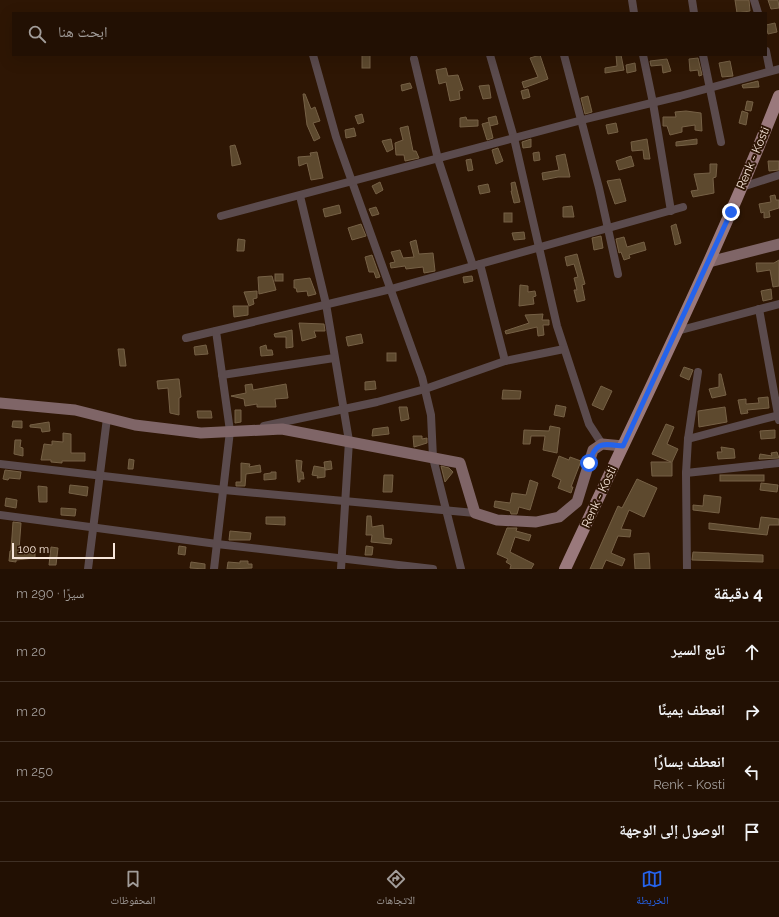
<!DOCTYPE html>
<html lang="ar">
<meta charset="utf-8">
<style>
:root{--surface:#221003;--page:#2e1e12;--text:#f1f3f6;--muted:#a29d9a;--line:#3f3025;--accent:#2563eb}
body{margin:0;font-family:Raleway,"Noto Naskh Arabic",sans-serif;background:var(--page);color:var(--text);direction:rtl}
.scale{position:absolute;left:12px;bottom:10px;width:103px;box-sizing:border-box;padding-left:4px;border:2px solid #f8e7db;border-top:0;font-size:11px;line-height:14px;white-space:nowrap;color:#f8e7db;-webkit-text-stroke:3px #2e1604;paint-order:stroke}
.stop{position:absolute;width:12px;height:12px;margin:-9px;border:3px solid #2563eb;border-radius:50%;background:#fff}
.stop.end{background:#2563eb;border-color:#fff;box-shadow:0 1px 4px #0008}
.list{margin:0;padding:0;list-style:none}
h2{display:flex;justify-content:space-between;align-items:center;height:52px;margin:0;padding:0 16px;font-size:17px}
h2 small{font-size:13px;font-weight:400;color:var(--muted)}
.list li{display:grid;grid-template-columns:26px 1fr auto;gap:12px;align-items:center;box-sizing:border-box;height:60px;padding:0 16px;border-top:1px solid var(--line)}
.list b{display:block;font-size:15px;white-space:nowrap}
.list p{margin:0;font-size:13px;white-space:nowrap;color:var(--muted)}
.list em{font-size:13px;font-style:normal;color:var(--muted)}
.icon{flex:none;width:22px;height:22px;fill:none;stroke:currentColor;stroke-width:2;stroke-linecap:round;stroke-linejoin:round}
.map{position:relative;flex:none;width:779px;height:569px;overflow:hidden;direction:ltr}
.search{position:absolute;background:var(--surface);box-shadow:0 4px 16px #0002;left:12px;right:12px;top:12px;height:44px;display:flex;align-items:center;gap:10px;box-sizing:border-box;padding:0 14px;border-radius:0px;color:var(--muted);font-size:15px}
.sheet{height:292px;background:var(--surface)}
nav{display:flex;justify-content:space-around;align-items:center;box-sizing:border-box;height:56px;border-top:1px solid var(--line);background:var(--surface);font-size:11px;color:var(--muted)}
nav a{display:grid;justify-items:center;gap:2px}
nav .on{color:var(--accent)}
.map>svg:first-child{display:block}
.building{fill:#5d492e;stroke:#766146}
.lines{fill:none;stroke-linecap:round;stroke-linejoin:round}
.street{stroke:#5b4b4d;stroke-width:8}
.secondary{stroke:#7f6567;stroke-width:11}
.primary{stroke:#9a797c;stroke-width:12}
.route{stroke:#2563eb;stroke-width:5}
.labels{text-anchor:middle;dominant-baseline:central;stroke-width:4;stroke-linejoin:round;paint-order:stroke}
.street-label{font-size:12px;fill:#f8e7db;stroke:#2e1604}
</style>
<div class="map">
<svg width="779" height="569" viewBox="0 0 779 569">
<rect width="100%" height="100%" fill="#2e1604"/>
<g class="building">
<path d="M735,0H749L750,11L737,13Z"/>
<path d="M768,0H778L779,8L771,9Z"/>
<path d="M775,23L777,32L768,34L766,25Z"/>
<rect x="362" y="55" width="8" height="13"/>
<path d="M540,55L548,79L524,88L522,82L538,77L530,58Z"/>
<path d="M616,55H621L624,70L605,73V68L617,66Z"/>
<path d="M698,58L702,75L699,76L698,70L690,71L689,59Z"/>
<path d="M667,59L671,71L663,73L662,65L651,66L650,61Z"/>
<path d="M730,61L733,76L722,77L719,63Z"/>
<path d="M635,63L636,71L627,73L626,65Z"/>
<path d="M446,68L448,76L458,75L463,90L459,91L460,99L450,101L446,82L439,84L436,70Z"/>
<path d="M758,81L759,87L743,88L742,85Z"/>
<path d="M410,83L412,88L402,91L401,85Z"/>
<path d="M489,85L491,98L483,99L479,86Z"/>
<path d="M528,89L530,97L523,99L521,91Z"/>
<path d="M303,94H305L311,109L315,107L320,121L313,123L320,138L314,141L307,125Z"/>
<path d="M588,96L592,112L585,114L581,98Z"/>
<path d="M747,101L753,102L751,111L745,110Z"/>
<path d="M686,111L701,113L702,131L695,130V125L682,127V132L670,135L667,126H663V117H676L675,112Z"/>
<path d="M742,111L748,113L746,125L739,123Z"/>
<path d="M362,114L364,122L358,124L355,116Z"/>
<path d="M496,116L498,124L490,126L488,118Z"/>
<path d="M466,117L467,120H478V126L460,127V118Z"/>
<path d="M489,122L493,138L487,140L482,124Z"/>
<path d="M616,123L618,132L608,134L606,125Z"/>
<path d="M408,126L413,151H416L419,158L405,161L404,155H396L395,143L403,140L400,128Z"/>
<path d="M354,128L356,136L346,138L345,130Z"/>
<path d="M391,139L393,149L387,152L382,141Z"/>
<path d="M531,139V147L523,148L522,142Z"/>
<path d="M647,139L650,159H644L643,150L632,151L631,142Z"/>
<path d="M697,139V144L676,146V142Z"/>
<path d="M235,145L241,164L232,166L230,146Z"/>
<path d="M498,148L503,161L496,164L492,150Z"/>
<path d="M317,152L323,178L311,180L307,163L299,166L298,157L311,156L310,153Z"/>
<path d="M539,152L540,160L534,161L533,153Z"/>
<path d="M565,154L570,177H558L543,180L542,173L559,170L556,156Z"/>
<path d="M631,156L634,166L619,170L616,161Z"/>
<path d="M471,159L473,170L468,171L466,160Z"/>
<path d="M768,161H779V170L769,171Z"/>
<path d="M710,164H717L716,177L713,178L714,193L693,197L691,191L698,190L694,174L710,173Z"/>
<path d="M620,179L626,201L615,204L607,181Z"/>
<path d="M380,182L383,190L376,194L372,186Z"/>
<path d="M515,182L520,202L514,203L511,191H512L511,183Z"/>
<path d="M488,184L490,192L480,194L478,186Z"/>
<path d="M775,195L776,200H779V208L769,211L770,217L764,218V212L761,213L759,204L771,202L770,196Z"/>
<path d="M339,205L341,213L325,217L323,209Z"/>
<path d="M572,206L574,217H563V207Z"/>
<path d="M376,207L379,214L372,216L369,209Z"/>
<rect x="504" y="213" width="8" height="9"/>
<path d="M361,224L366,236L352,240L348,228Z"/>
<path d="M676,224L681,243L675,245L671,226Z"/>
<path d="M524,232L525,239L514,240L512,233Z"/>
<path d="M601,236L603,248L594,250L592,238Z"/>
<path d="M624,237L627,247L644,242L646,250L629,255L630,258L624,260L621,252L619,253L616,239Z"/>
<path d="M238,239L245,240L244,251H237Z"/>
<path d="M416,240L419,254L433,253L435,271L424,273L423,267L406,269L405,266L391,268L390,263L395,262L391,252L400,250L403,258L414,257L410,242Z"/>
<path d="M577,254L585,284L582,285L585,300L577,302L574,290H577L574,278L578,277L574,264L567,266L565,257Z"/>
<path d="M372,255L380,277L376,278L374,272H369L365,257Z"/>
<path d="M779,260V286L773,287L770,270L757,272L756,263H774Z"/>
<rect x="275" y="274" width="8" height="7"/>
<path d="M272,276L276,290L259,294L258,277Z"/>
<path d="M472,276L473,281L464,283L463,277Z"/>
<path d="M310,278L316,294L308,296L307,291L297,292L296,288H294V280Z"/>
<path d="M520,285L528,286V292L535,291L536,296L533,297L534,304L519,306Z"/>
<path d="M771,289L772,299L763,301L761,291Z"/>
<path d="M257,291V298L253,299L254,304L249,306L244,292Z"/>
<path d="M233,306H248V315L234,317Z"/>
<path d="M543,314L542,320H549V325H543L544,335L538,336L537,327L506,334L505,331L529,323L525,315Z"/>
<path d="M299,323L324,324L325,331H314L316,337L302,341Z"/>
<path d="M292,330L293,347L286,348V337H275L274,334Z"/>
<path d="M361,334L363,343L348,346L346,337Z"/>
<path d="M206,345L208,354L195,355L194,347Z"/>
<path d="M266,345L267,350H272L273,355L261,356L260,347Z"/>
<path d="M118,349H124L126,366H120Z"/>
<rect x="387" y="353" width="9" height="8"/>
<path d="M684,367L693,370L689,380L680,376Z"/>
<path d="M719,374H721L726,395L712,398L709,389L719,387Z"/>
<path d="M177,379H179L181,397L179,398V415L170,413L168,388L158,389L157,381Z"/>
<path d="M375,381L376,389L365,390V382Z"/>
<path d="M252,384L253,390L286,384L288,398L275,399L276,407H257V404L245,406L244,399L231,396L246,393L245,385Z"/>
<path d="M601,386L612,391L603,410L592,405Z"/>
<path d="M503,390L521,391L520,399H502Z"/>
<path d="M768,397L769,408L747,410L748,413L741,414L738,400L746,399V404L759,403L758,398Z"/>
<path d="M556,405L566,407L564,417L554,415Z"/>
<path d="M399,407H407L409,419L401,421Z"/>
<path d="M725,407L727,422L699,427L698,411Z"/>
<path d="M235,410H241V422L235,423Z"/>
<path d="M197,411H211L212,418H198Z"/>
<path d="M13,421H22V428L12,427Z"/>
<path d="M49,422L50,431L42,432L41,428L30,427V425Z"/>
<path d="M666,424L674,427L667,444L678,449L672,462V476H652L651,462H671L652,454Z"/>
<path d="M550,426L560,428L557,453L543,450L545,436H531L530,444H523L524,430L549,431Z"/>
<path d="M388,427L389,434L372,436L373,429Z"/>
<path d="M775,430V438L761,439L760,431Z"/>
<path d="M63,433L71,434V453H85V461H62V463L51,462V460H41L44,444L52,445V441L63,442Z"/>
<path d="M413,436H422V439L427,438V443L414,447Z"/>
<path d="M15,440H21L20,447L23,448V456L14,454Z"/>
<path d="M721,447L734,449L735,458L718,459L717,452H722Z"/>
<path d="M777,452L779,458L759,459L760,454L772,456L771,453Z"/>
<path d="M559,456L569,460L570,457L581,461L571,487H573L571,493L558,488L561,480L552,476Z"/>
<path d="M129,459L134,460L133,469H128Z"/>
<path d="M296,460L302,461L301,472H303L304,479H300V482H298Z"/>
<path d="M331,461L332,469L325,470L324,462Z"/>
<path d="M241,463L250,464L249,467L260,465L261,472L246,474L245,486H236V482H241Z"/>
<path d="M314,466L325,468V477L317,478L318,476L312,475Z"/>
<path d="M441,466L449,468L453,472L445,482Z"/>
<path d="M5,470L21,472L20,479L9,478L8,480L3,479Z"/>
<path d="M271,472H276V479L264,480V474L271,473Z"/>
<path d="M384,475H393L392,492H383Z"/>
<rect x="720" y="475" width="44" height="6"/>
<path d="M637,479L657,488L644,517L629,510L621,529L631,530L630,537L618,536L611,553L625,559L622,566L606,560L602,569H590L618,506L622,508Z"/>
<path d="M530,480L538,483L530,510L519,507L517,514H511L510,511L494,507L495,501L510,503L512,493L526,495Z"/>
<path d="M761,483L778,485L777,492L760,490Z"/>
<path d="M70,485L88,487L87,496L69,493Z"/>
<path d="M38,486L47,487V502H39Z"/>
<path d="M704,495L721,497L719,513L693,510V505L703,506Z"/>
<path d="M6,498L17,500L16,508L5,506Z"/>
<path d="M61,508L76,509L75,516L61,515Z"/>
<path d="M367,516H371L372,527L383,525L384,538L392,539L391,544L371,542L372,535H366Z"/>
<path d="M266,517H285V525L266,524Z"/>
<path d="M761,517L779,519V525H769L767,535L709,529V523L759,529Z"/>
<path d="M13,522L21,523L19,550L35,549V558L16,560V562L9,561L10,551H11Z"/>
<path d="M507,528H517L516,531L531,535L529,541L515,537L510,552L534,564L531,569H510L511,565L506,562L508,559L497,554Z"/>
<path d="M230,531L251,533L250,540H229Z"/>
<path d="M179,546L186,547L185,555L178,554Z"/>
<path d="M366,546L373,547L372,555H365Z"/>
<path d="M51,547L58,548L56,565H49Z"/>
<path d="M693,552L763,555V562L692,560Z"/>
<path d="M649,553L650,569H635L634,554Z"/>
<path d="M240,561H248V564H252V568L227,569L228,562L240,563Z"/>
<path d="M191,562L205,564V569L190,568Z"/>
</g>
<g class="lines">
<g class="street">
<path d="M632,0L634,13"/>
<path d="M692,0L694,13"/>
<path d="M754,0L758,13"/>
<path d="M766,51L770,71"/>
<path d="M313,55L336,137L422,377L431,415L433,458L461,569"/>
<path d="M490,55L514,138L557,326L589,424L602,444"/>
<path d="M564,55L599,188L618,274"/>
<path d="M643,55L653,103L671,211"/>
<path d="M703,55L721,142"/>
<path d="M414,59L438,159L473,266"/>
<path d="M742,187L779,175"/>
<path d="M300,196L326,304L349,441L341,569"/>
<path d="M221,216L582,120L680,96L779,69"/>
<path d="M480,264L505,361"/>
<path d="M759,309L779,420"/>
<path d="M677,331L779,304"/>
<path d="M186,338L391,289L683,207"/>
<path d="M222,375L334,358"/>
<path d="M264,426L377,402L425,389L505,361L564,349"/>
<path d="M688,439L779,415"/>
<path d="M0,464L224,490L475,513"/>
<path d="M686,473L779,463"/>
<path d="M0,515L217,544L433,569"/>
<path d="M88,569L107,418"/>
<path d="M214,569L230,431L216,331"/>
<path d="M687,569L686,473L688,439L698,372"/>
</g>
<g class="secondary">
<path d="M709,262L779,244"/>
<path d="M0,403L75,410L135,425L201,433L282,429L460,463L475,513L497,520L536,522L559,517L577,502L593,450L602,444L623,446"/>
</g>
<path class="primary" d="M565,569C638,412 716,257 779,96"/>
</g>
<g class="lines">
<path class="route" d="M589,463C596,441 602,444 623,446L731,212"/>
</g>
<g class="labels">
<g class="street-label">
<text transform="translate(753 158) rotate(-67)">Renk - Kosti</text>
<text transform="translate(599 497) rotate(-65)">Renk - Kosti</text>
</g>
</g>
</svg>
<div class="scale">100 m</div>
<div class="stop" style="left:589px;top:463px"></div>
<div class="stop end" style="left:731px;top:212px"></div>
<div class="search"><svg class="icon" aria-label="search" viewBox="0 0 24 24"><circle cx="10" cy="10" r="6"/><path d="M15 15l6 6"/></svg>ابحث هنا</div>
</div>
<section class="sheet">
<h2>4 دقيقة<small>سيرًا · 290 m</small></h2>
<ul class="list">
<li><svg class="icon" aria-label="ahead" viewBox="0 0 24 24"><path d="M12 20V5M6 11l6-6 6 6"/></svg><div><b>تابع السير</b></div><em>20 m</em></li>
<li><svg class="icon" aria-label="right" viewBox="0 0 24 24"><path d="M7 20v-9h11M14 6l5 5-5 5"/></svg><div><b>انعطف يمينًا</b></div><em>20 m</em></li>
<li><svg class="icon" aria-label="left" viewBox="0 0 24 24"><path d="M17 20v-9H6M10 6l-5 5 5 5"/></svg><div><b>انعطف يسارًا</b><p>Renk - Kosti</p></div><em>250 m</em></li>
<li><svg class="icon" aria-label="arrive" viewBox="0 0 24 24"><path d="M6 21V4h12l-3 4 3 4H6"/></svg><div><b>الوصول إلى الوجهة</b></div></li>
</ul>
</section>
<nav>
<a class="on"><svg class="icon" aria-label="map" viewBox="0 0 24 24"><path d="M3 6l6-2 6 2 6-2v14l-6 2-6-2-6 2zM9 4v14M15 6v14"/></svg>الخريطة</a>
<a><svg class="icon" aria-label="directions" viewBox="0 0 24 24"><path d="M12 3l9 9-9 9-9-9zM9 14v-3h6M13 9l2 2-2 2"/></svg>الاتجاهات</a>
<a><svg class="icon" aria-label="saved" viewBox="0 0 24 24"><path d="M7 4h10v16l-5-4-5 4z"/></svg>المحفوظات</a>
</nav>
